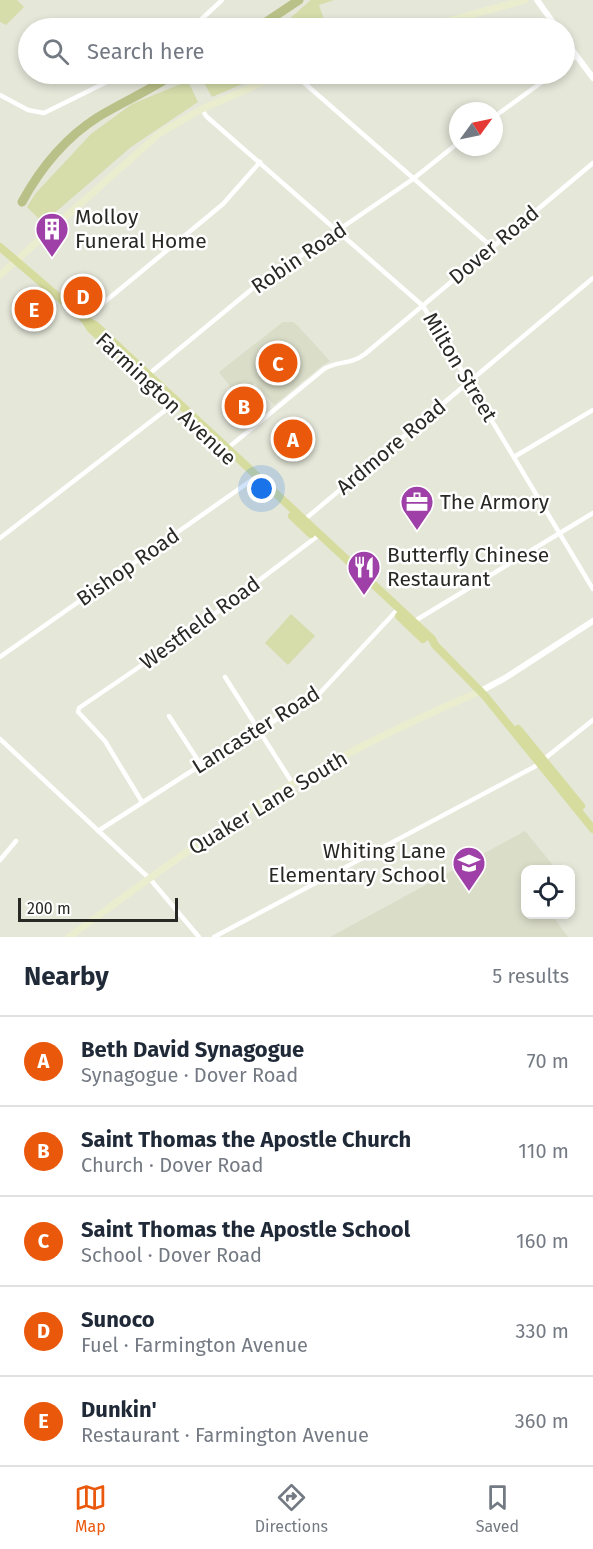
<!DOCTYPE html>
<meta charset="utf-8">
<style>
:root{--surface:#fff;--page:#f2f2f3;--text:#1f2937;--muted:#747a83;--line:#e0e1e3;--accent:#ea580c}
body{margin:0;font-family:"Fira Sans",sans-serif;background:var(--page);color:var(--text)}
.controls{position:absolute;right:18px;bottom:18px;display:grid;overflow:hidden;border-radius:12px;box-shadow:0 3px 9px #0003}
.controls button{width:54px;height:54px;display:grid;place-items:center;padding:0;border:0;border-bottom:2px solid var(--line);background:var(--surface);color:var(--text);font:30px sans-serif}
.compass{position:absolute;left:449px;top:102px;width:54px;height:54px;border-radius:50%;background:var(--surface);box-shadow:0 3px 9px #0003;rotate:57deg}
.scale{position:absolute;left:18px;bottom:15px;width:160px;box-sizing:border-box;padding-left:6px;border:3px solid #282924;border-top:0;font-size:16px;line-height:21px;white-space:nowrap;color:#282924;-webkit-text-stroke:4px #fff;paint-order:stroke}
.you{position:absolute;left:262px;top:489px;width:21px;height:21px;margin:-15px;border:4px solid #fff;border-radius:50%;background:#1a73e8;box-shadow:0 0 0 9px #1a73e833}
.badge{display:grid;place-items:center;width:39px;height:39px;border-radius:50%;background:var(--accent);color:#fff;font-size:20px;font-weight:700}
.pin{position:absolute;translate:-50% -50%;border:3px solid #fff;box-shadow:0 2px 6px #0006}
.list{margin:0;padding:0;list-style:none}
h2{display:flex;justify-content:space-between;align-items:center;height:78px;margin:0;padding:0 24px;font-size:26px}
h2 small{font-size:20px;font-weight:400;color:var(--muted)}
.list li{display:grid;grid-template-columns:39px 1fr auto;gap:18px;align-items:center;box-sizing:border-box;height:90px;padding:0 24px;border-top:2px solid var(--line)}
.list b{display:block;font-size:22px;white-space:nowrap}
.list p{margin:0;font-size:20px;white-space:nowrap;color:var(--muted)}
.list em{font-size:20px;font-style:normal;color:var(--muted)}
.icon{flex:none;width:33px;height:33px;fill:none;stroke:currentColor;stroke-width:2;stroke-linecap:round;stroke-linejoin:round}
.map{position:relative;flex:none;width:593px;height:937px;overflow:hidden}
.search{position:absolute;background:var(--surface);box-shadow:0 3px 9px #0003;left:18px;right:18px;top:18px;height:66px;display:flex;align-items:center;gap:15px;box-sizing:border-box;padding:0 21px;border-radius:33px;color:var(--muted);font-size:22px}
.sheet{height:528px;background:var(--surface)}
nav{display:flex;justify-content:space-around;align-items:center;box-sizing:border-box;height:84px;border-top:2px solid var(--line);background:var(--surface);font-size:16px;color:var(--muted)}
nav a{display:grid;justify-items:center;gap:3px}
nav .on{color:var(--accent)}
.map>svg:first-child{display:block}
.built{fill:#daddc8}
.green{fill:#d6ddab}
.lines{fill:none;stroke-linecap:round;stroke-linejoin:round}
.river{stroke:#bac188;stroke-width:9}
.minor{stroke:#fff;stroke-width:4.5}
.tertiary{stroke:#fff;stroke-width:6}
.secondary{stroke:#ebeece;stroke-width:7}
.primary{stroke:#d6dc9d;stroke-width:8}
.labels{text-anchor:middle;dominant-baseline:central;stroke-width:5;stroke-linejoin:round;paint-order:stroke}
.poi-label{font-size:21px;fill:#282924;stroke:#fff;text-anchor:start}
.street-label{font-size:21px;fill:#282924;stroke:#fff}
</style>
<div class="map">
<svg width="593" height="937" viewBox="0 0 593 937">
<rect width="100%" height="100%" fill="#e5e7d9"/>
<g class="built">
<path d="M283,322H293L298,326L330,361L323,365L274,405L255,383L238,397L219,372Z"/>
<path d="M525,831L556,869L526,870V915H552L568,937H330Z"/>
</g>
<g class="green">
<path d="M0,0H17L24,7L6,25L0,22Z"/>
<path d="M311,0H334L319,5L327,28H275L280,27Z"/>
<path d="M199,74H266L212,97Z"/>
<path d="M188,81L198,102L131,147L43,223L27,207L35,194L91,134L132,104Z"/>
<path d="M291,614L315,636L288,665L265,643Z"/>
</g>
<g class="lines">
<g class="river">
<path d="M257,28L299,0"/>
<path d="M22,202C40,169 65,138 98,117C123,102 150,90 174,74"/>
</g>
<g class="minor">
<path d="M192,28L222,0"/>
<path d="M564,65L577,56"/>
<path d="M294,74L492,247"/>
<path d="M0,95L28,110L44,113L123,74"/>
<path d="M202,109L206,116L423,306L593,589"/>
<path d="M494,117L553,74"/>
<path d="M84,319L223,204L260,162"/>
<path d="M144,378L252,289L413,179L458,143"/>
<path d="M223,452L324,369C338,360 349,366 365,354L593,163"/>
<path d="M514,457L593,410"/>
<path d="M304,520L593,278"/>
<path d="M0,538L176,402"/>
<path d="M413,622L593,513"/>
<path d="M0,657L256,477"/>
<path d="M225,677L293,784"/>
<path d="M169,716L201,765"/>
<path d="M0,739L150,879L199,937"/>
<path d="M142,802L105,741L82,716L78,712L79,708L192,631L319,535"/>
<path d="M98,831L201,765L319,694L398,609"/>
<path d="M0,860L16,841"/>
<path d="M214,937L534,767L593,720"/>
</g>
<g class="tertiary">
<path d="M537,0L557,28"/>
<path d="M564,39L593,78"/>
<path d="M481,691L505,678L593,621"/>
</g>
<g class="secondary">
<path d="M422,28L525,0"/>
<path d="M0,275L160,133L202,109L281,74"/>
<path d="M69,937C142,884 215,829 294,783C354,749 417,718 481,691"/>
</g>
<g class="primary">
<path d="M0,247L84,319L95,325L432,639L435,645L485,696L593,829"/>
<path d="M85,320L91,329L129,364"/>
<path d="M292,516L311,534"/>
<path d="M399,616L423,639"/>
<path d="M518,729L581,806"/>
</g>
</g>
<defs>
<symbol id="building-pin" viewBox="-11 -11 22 30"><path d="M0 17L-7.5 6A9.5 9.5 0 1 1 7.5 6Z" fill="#9f40a8" stroke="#fff"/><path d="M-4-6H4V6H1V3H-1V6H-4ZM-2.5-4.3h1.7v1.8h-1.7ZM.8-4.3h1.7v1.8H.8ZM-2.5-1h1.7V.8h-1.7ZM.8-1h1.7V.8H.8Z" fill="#fff"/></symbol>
<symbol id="office-pin" viewBox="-11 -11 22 30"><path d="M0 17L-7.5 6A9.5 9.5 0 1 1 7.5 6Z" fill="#9f40a8" stroke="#fff"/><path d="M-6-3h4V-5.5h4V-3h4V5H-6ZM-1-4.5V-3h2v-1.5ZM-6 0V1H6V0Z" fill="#fff"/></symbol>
<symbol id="restaurant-pin" viewBox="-11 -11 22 30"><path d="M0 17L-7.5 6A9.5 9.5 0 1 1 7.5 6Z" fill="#9f40a8" stroke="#fff"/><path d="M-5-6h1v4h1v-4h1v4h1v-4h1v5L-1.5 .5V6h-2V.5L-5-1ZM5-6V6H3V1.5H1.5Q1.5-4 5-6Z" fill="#fff"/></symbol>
<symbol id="school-pin" viewBox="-11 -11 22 30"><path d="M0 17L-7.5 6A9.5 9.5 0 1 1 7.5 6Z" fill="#9f40a8" stroke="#fff"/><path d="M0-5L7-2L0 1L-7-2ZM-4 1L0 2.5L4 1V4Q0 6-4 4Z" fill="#fff"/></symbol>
</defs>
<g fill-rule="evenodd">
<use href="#building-pin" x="33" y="210" width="38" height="52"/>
<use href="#office-pin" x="398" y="483" width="38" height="52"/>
<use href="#restaurant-pin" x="345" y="548" width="38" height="52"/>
<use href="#school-pin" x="450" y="844" width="38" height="52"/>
</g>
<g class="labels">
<g class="poi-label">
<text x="75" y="217">Molloy<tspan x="75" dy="24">Funeral Home</tspan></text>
<text x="440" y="502">The Armory</text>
<text x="387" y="555">Butterfly Chinese<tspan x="387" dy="24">Restaurant</tspan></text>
<text x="446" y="851" text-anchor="end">Whiting Lane<tspan x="446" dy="24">Elementary School</tspan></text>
</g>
<g class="street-label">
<text transform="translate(494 245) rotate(-40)">Dover Road</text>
<text transform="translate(299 258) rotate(-34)">Robin Road</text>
<text transform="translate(460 367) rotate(59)">Milton Street</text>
<text transform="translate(166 399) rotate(43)">Farmington Avenue</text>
<text transform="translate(391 447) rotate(-40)">Ardmore Road</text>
<text transform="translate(128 567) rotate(-35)">Bishop Road</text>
<text transform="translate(200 623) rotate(-36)">Westfield Road</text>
<text transform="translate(256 730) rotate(-32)">Lancaster Road</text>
<text transform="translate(268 803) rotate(-31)">Quaker Lane South</text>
</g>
</g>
</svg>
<div class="controls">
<button><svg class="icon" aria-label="locate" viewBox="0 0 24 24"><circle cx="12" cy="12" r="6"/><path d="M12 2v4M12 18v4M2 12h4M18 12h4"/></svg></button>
</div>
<svg class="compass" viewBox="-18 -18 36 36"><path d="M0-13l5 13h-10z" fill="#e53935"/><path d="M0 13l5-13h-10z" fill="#747a83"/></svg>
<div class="scale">200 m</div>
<div class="you"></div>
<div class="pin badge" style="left:293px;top:439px">A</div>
<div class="pin badge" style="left:244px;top:406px">B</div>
<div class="pin badge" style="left:278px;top:363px">C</div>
<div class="pin badge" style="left:83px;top:296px">D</div>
<div class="pin badge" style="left:34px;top:309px">E</div>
<div class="search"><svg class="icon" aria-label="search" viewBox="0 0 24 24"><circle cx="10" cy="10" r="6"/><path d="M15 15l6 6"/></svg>Search here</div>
</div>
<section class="sheet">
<h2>Nearby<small>5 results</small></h2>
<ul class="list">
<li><span class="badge">A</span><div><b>Beth David Synagogue</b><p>Synagogue · Dover Road</p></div><em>70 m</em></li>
<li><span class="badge">B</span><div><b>Saint Thomas the Apostle Church</b><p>Church · Dover Road</p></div><em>110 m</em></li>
<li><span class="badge">C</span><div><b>Saint Thomas the Apostle School</b><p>School · Dover Road</p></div><em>160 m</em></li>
<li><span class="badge">D</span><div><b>Sunoco</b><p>Fuel · Farmington Avenue</p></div><em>330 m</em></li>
<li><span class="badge">E</span><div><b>Dunkin'</b><p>Restaurant · Farmington Avenue</p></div><em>360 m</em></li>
</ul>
</section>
<nav>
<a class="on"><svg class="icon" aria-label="map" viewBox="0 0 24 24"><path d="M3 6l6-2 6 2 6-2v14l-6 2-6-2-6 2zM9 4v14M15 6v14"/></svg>Map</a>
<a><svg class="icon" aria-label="directions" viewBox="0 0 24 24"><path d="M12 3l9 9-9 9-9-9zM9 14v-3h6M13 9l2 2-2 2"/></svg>Directions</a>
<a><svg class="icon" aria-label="saved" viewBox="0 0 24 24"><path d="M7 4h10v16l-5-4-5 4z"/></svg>Saved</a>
</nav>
